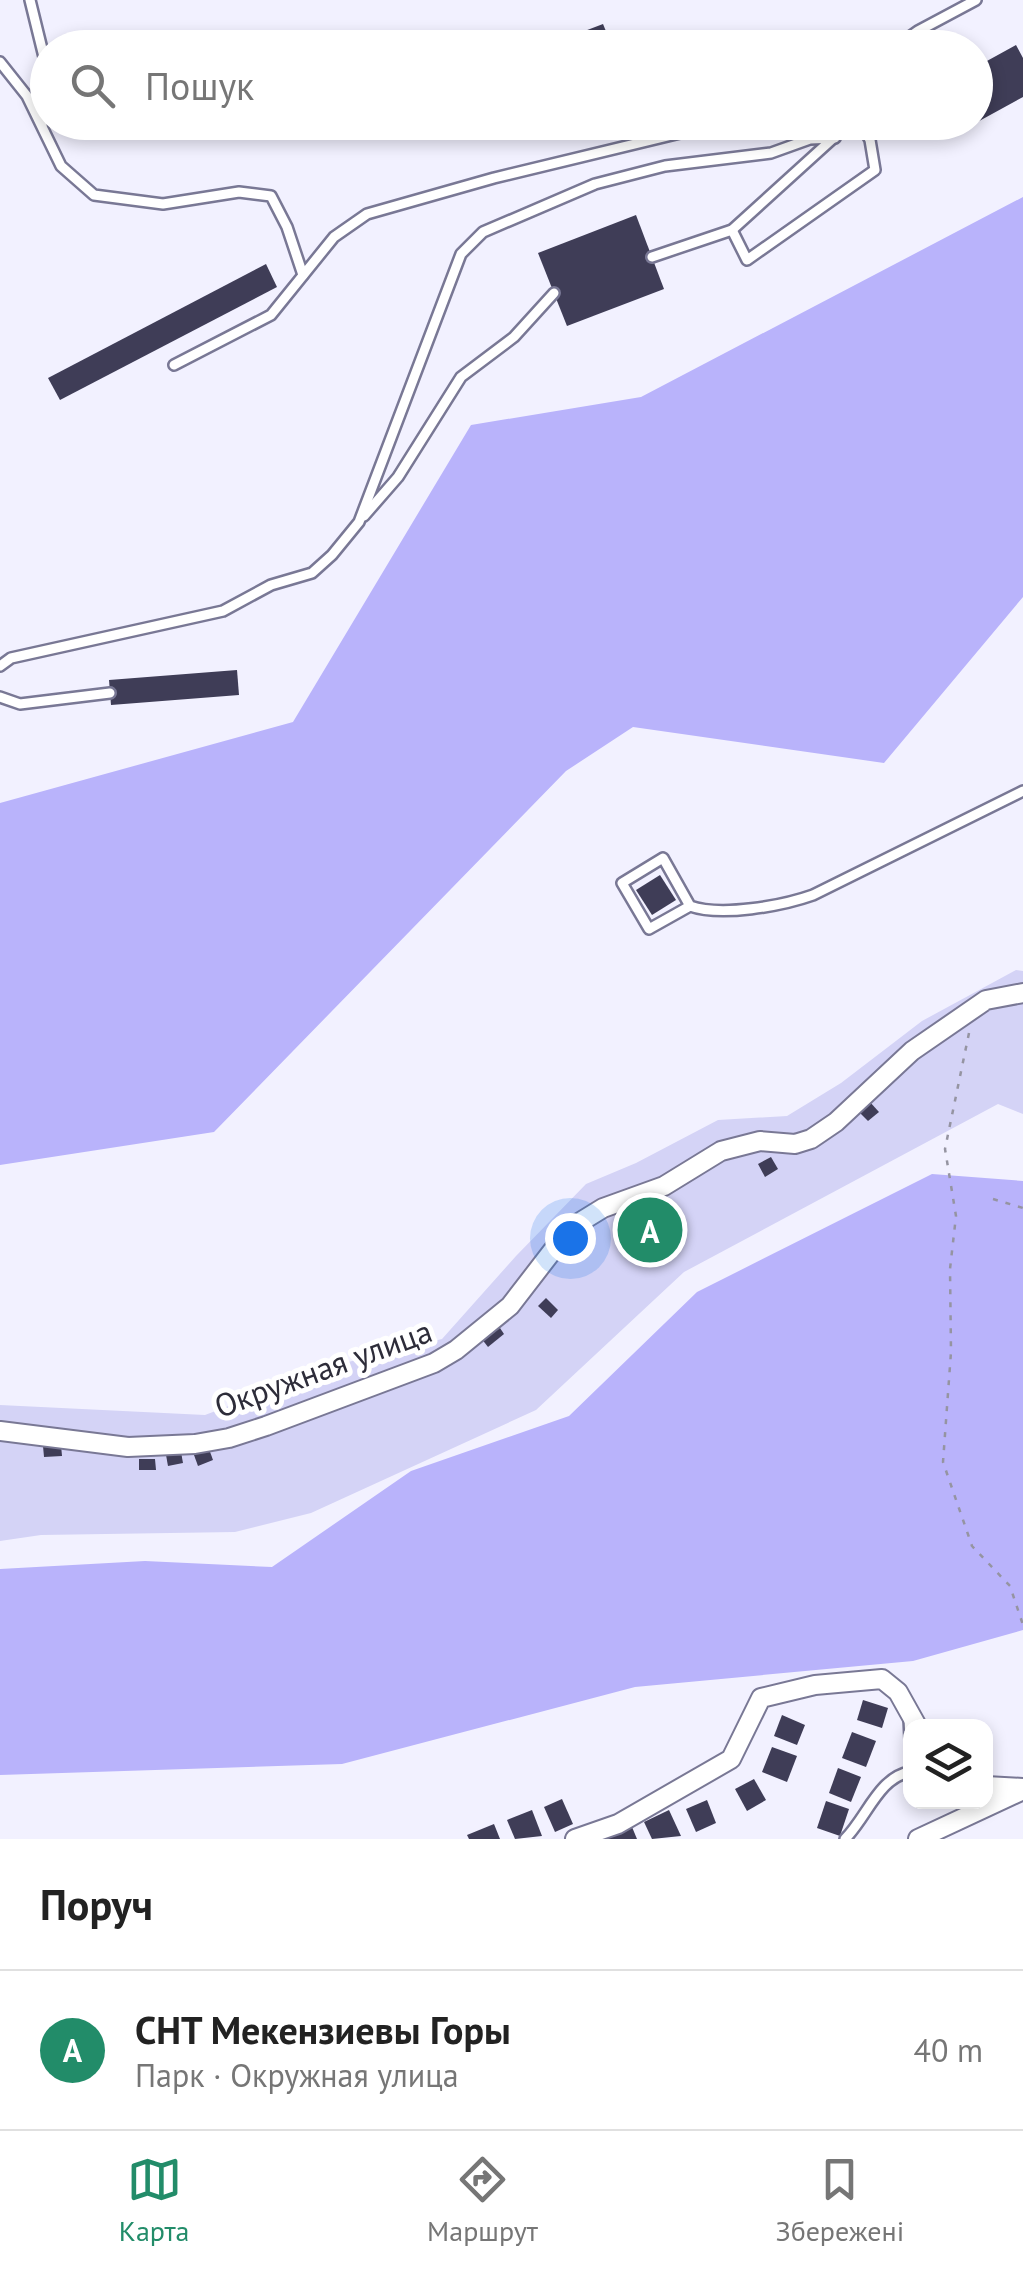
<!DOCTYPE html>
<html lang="uk">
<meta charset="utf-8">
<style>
:root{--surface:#fff;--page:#f6f6f6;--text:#222;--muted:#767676;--line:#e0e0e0;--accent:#228c69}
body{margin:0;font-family:"PT Sans",sans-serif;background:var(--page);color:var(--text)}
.controls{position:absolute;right:30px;bottom:30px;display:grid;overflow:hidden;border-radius:20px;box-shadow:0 5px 15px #0003}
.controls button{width:90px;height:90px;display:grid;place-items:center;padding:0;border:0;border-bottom:2px solid var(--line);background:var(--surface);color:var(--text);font:50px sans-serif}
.you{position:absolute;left:570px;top:1238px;width:35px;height:35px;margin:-25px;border:8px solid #fff;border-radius:50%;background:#1a73e8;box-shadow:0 0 0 15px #1a73e833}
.badge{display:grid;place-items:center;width:65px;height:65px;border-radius:50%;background:var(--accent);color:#fff;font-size:32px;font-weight:700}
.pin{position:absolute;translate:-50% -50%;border:5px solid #fff;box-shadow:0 2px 10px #0006}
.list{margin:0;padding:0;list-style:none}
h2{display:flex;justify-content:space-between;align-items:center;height:130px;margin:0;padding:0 40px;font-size:42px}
h2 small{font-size:32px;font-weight:400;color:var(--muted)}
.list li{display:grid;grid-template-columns:65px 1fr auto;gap:30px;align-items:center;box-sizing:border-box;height:160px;padding:0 40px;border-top:2px solid var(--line)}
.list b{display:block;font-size:38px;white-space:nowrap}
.list p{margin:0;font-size:32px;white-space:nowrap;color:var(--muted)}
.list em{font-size:32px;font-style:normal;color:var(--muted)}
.icon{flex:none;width:55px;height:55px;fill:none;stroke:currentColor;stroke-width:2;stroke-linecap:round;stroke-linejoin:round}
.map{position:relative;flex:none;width:1023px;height:1839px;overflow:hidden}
.search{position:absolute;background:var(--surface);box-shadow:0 5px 15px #0003;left:30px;right:30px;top:30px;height:110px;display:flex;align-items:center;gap:25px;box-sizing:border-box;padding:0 35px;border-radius:55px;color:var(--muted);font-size:38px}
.sheet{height:290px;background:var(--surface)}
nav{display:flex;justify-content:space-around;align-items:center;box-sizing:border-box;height:140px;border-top:2px solid var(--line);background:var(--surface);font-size:28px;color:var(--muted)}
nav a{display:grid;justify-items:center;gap:5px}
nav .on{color:var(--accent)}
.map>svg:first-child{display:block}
.green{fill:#d4d3f6}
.forest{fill:#b9b3fb}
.building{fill:#3f3d57}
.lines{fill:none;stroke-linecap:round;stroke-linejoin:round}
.service-casing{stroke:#797895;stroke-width:14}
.minor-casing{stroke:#797895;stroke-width:22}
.path{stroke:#9594a1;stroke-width:2.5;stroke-dasharray:5 8;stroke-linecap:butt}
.service{stroke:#fff;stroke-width:9}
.minor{stroke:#fff;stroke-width:18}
.labels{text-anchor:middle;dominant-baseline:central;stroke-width:10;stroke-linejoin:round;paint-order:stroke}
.street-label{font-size:32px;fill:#2d2c39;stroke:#fff}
</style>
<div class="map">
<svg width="1023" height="1839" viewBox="0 0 1023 1839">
<rect width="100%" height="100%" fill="#f2f1ff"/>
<path class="green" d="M1016,970L1023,971V1114L998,1104L684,1272L536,1410L311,1513L235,1532L41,1535L0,1541V1405L205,1415L340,1364L442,1339L516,1256L586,1184L636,1163L718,1120L787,1116L841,1083L922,1021Z"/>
<g class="forest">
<path d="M1023,197V597L884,763L633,727L566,771L214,1132L0,1165V803L293,722L471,425L641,397Z"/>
<path d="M932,1174L1023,1181V1630L913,1661L635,1687L342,1764L0,1775V1569L145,1561L272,1567L411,1471L569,1416L697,1292Z"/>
</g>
<g class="building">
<path d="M603,24L610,41L588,48L582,32Z"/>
<path d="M1016,45L1023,58V97L950,137L942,122H976V67Z"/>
<path d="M636,215L664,289L567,326L538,253Z"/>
<path d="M266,264L277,287L60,400L48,378Z"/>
<path d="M237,670L239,695L111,705L109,680Z"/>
<path d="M660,875L676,900L652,915L636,890Z"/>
<path d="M869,1101L879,1112L868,1121L858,1111Z"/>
<path d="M771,1157L778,1169L765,1177L758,1164Z"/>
<path d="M643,1203L647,1212L632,1219L628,1210Z"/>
<path d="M546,1298L558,1310L551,1318L538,1306Z"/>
<path d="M498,1325L504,1334L488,1347L481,1338Z"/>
<path d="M61,1445L62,1456L44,1457L43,1446Z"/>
<path d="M209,1449L213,1460L198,1466L194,1455Z"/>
<path d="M181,1452L183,1463L168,1466L166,1455Z"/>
<path d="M139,1459H155L156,1470H139Z"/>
<path d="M863,1700L888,1708L882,1728L857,1720Z"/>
<path d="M782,1715L805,1725L797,1745L774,1736Z"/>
<path d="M852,1732L876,1741L866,1767L842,1758Z"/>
<path d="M772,1747L797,1756L787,1782L762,1772Z"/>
<path d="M838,1768L861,1777L851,1802L829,1793Z"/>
<path d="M754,1779L766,1800L747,1811L735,1789Z"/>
<path d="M562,1799L573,1824L555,1832L544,1807Z"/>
<path d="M707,1800L716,1823L696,1832L686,1809Z"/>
<path d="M826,1801L849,1809L840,1836L817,1828Z"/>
<path d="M532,1810L542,1836L515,1839L507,1820Z"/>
<path d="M669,1810L681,1836L652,1839L644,1822Z"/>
<path d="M494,1824L500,1839H469L467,1835Z"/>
<path d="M632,1827L637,1839H606Z"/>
</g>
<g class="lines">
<defs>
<g id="service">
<path d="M30,0L44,57L42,125"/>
<path d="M894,48L918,31L976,0"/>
<path d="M0,62L27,96L61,166L94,195L163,204L239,192L271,196L287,227L303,275"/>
<path d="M732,230L747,260L875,170L870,140L860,122"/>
<path d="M652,257L732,230L851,122"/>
<path d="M174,365L271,315L334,237L367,214L494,178L726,122"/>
<path d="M364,516L398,477L461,377L514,337L554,293"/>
<path d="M0,666L11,658L223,611L271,585L312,573L332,555L359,522L461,254L483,232L595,184L665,166L771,153L810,139L835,138"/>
<path d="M0,697L20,704L110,693"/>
<path d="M690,906L649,929L622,883L663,858L690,906C721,917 782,906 813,895L1023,791"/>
<path d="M909,1718L910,1740"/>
<path d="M845,1839C867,1817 879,1777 910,1772"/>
</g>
<g id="minor">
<path d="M0,1431L128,1447L195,1444L229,1438L266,1426L434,1363L456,1350L510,1306L557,1245L577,1224L603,1208L664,1186L721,1151L760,1141L795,1144L811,1139L836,1122L912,1051L986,1000L1023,993"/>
<path d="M986,1786L1023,1788"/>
<path d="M575,1839L618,1824L731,1759L761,1698L815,1685L882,1679L898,1692L917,1726"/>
<path d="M918,1839L1023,1790"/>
</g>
</defs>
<use href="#service" class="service-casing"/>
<use href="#minor" class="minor-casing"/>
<g class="path">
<path d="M969,1033L945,1149L956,1216L950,1269L951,1352L943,1462L972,1546L1010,1586L1023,1625"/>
<path d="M993,1199L1023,1208"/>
</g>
<use href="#service" class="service"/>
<use href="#minor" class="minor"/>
</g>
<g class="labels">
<g class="street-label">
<text transform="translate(323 1368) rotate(-20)">Окружная улица</text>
</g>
</g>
</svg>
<div class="controls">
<button><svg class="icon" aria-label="layers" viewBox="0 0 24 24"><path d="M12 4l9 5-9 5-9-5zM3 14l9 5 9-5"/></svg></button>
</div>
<div class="you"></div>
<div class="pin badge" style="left:650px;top:1230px">A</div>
<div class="search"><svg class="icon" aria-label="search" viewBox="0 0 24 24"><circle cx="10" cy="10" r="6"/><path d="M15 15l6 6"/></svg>Пошук</div>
</div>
<section class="sheet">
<h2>Поруч<small></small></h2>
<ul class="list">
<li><span class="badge">A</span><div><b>СНТ Мекензиевы Горы</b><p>Парк · Окружная улица</p></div><em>40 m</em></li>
</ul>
</section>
<nav>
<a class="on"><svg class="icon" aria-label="map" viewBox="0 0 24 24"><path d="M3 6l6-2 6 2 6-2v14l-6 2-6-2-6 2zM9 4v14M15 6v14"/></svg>Карта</a>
<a><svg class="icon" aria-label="directions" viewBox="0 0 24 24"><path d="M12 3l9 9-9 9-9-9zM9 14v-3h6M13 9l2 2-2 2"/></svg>Маршрут</a>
<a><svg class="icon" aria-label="saved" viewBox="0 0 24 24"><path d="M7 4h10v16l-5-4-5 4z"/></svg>Збережені</a>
</nav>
